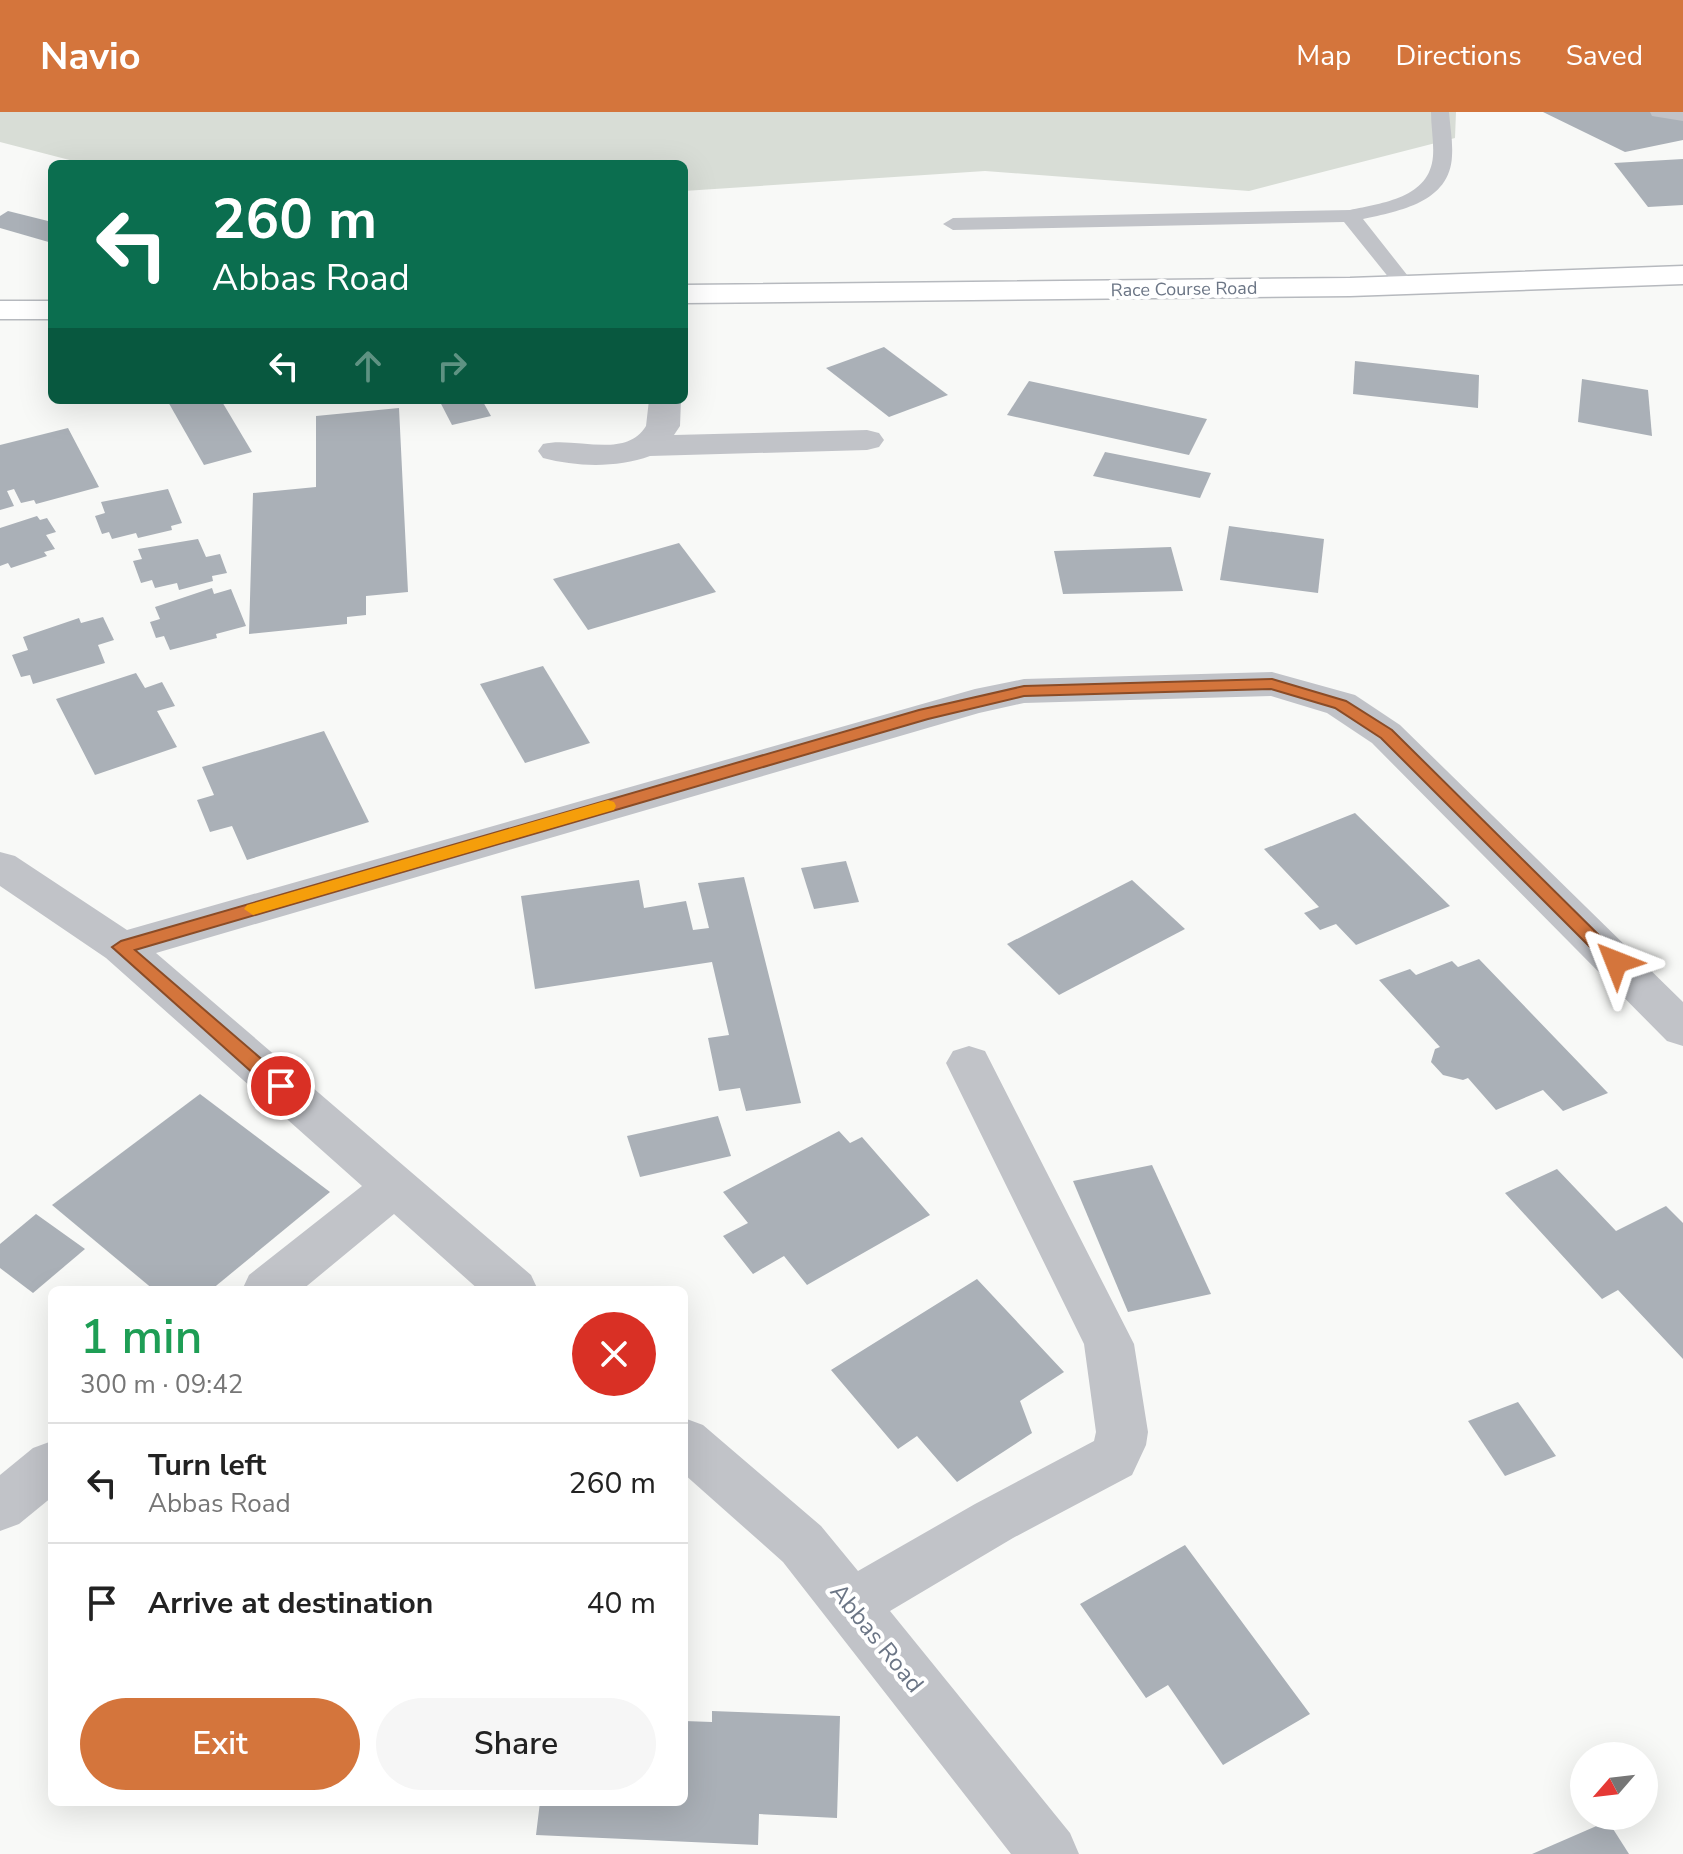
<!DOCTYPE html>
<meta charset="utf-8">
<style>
body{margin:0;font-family:"Nunito Sans",sans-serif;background:#f6f6f6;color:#222;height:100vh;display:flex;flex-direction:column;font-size:30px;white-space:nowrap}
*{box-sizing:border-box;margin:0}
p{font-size:26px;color:#767676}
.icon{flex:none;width:44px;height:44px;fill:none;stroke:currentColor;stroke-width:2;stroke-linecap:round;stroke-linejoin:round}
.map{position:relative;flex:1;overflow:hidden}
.panel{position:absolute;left:48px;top:1174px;width:640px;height:520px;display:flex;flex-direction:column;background:#fff;border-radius:12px;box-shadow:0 8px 32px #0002}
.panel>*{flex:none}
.top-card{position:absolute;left:48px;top:48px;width:640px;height:244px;border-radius:12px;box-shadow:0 8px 32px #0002;background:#0b6e4f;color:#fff;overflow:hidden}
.needle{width:52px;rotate:242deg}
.tools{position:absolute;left:1570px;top:1630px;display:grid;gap:16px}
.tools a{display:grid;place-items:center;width:88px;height:88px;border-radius:50%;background:#fff;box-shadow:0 8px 32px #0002;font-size:40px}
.pin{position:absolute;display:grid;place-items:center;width:68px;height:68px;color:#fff;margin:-34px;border:4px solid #fff;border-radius:50%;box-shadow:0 2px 8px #0007}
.me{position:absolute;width:88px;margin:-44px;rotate:315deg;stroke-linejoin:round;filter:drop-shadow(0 0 6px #0008)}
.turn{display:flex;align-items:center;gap:28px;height:168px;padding:0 32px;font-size:36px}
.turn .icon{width:104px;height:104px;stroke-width:2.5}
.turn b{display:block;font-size:56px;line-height:68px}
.lanes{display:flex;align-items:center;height:76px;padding:0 32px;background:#0003;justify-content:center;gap:40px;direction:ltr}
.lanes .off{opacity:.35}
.round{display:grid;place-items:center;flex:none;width:84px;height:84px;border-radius:42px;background:#f6f6f6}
.overview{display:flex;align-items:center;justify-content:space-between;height:136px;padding:0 32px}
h1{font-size:48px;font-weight:600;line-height:60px;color:#1e9e55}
.button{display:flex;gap:16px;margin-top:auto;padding:16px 32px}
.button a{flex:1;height:92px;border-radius:48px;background:#d4753c;color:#fff;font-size:32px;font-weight:600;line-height:92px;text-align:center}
.button a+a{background:#f6f6f6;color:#222}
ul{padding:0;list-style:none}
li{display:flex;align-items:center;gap:24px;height:120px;padding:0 32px;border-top:2px solid #e0e0e0}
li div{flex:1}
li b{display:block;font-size:30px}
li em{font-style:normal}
header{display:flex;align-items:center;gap:48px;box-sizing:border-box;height:112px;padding:0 40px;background:#d4753c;color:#fff}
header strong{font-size:38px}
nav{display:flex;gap:44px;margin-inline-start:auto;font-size:28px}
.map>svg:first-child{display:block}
</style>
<header>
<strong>Navio</strong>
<nav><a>Map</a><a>Directions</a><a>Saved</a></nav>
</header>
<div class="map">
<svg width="1683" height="1742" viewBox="0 0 1683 1742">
<rect width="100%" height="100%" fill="#f8f9f7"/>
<path fill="#d8ddd6" d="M0,0H1456L1455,26L1249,79L985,59L684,79V52H85L0,30Z"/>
<g fill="#aab0b7">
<path d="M1543,0H1683V28L1625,40Z"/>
<path d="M1683,47V93L1648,95L1614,51Z"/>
<path d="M8,99L52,110V131L0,116V104Z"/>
<path d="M884,235L948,283L889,305L826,256Z"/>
<path d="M1355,249L1479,263L1478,296L1353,282Z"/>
<path d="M1582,267L1648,278L1652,324L1578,310Z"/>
<path d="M1029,269L1207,307L1189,343L1007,303Z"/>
<path d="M167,288H221L252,340L204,353Z"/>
<path d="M439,288H482L491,304L452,313Z"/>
<path d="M399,296L408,480L366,484V503L347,505V512L249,522L253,381L316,375V304Z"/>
<path d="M68,316L99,375L36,392L34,388L21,391L14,377L7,379L14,394L0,398V333Z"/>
<path d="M1105,340L1211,361L1200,386L1093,364Z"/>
<path d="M168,377L182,411L171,414L172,418L138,426L136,421L112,427L109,420L102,422L95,404L105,401L101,390Z"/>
<path d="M37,404L40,408L47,406L56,420L46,423L55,437L44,440L47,444L11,456L8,451L0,454V416Z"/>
<path d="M1229,414L1324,427L1318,481L1220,468Z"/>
<path d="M198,427L206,445L220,442L227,461L212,464L213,469L179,478L177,471L155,476L152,468L141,471L133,449L142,447L138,437Z"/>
<path d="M679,431L716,480L588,518L553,467Z"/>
<path d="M1171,435L1183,479L1063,482L1054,439Z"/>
<path d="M212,476L214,482L231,477L246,514L216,522L217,526L170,538L164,524L156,526L150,510L160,507L155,495Z"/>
<path d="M103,505L114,528L98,533L105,551L33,572L30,563L21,565L12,543L28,538L23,525L79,506L81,511Z"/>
<path d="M543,554L590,631L525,651L480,572Z"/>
<path d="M136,561L145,576L162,570L175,594L157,599L177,635L95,663L56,587Z"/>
<path d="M324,619L369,710L247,748L232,714L210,720L197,688L214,683L202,655Z"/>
<path d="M1355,701L1450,794L1356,833L1336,812L1320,818L1304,801L1319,795L1264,737Z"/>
<path d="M846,749L859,790L814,797L801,756Z"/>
<path d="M744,765L801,991L746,999L740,976L719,979L708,926L729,923L712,850L535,877L521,784L639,768L644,796L686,789L693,818L709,816L698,771Z"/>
<path d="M1132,768L1185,817L1059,883L1007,832Z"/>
<path d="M1479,847L1608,981L1563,999L1543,978L1496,998L1468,966L1463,968L1443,963L1431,950L1435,937L1440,935L1379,868L1410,857L1416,863L1452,849L1458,855Z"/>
<path d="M200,982L330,1080L211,1178H154L52,1093Z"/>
<path d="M718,1004L731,1044L640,1065L627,1024Z"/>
<path d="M839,1019L850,1031L862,1025L930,1103L807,1173L784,1144L753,1162L723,1124L748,1111L723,1080Z"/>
<path d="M1152,1053L1211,1182L1128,1200L1073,1069Z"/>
<path d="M1557,1057L1616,1119L1666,1094L1683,1111V1247L1618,1178L1602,1187L1505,1081Z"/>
<path d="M36,1102L85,1137L33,1181L0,1156V1132Z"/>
<path d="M977,1167L1064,1260L1020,1289L1032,1321L957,1370L917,1324L898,1337L831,1258Z"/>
<path d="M1518,1290L1556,1344L1505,1364L1468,1309Z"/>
<path d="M1185,1433L1310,1602L1223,1653L1168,1573L1146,1586L1080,1492Z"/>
<path d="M712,1599L840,1604L837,1706L759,1702L758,1733L536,1723L540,1690H684V1609L712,1610Z"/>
<path d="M1608,1709L1629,1742H1532Z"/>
</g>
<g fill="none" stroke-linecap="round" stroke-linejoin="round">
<g stroke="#b6b9be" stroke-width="3">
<g id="secondary">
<path d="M1683,154V172L1350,184L684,191V173L1350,166Z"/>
<rect x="0" y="189" width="52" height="18"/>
</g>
</g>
<g fill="#c1c3c8" fill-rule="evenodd">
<path d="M1431,0H1449C1450,15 1453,29 1452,44C1450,90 1400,99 1363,107L1415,173L1405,179L1398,177L1344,110L953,118L943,112L953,106L1350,98C1382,91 1430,86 1433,44C1434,30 1431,15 1431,0Z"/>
<path d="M1650,0H1683V9L1652,4Z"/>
</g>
<g fill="#c1c3c8" fill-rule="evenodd">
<path d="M649,288H681L680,314L674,323L867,318L879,321L884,328L879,335L867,338L650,344C617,356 577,355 543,346L538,339L543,332C575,324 625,348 646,314Z"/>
<path d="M1272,560L1355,583L1400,613L1683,890V934L1667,929L1372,631L1327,601L1271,584L1024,591L979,601L156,841L531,1163L538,1178H479L394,1102L302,1178H242L249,1163L362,1074L106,846L0,774V740L15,744L127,818L975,577L1024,567Z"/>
<path d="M969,934L985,939L1134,1232L1148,1320L1146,1333L1132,1363L1013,1426L890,1499L1070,1721L1079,1742H1011L783,1450L684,1362V1306L703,1313L821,1414L858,1459L975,1392L1094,1329L1096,1320L1084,1232L946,951L953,939Z"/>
<path d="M52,1329V1385L19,1412L0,1419V1363L33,1336Z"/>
</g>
<use href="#secondary" fill="#fff" fill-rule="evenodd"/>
</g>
<path fill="#d4753c" stroke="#8a4c27" stroke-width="2" d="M1272,567L1346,589L1392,618L1622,846L1625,850L1622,855H1610L1381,626L1335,596L1271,577L1024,584L928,607L135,838L287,969L290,974L281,982L274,980L112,835L121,829L919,598L1024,574Z"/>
<path fill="#f59e0b" d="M608,688L614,690L616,694L614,698L253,803L244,797L247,793Z"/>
<g text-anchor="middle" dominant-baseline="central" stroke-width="8" stroke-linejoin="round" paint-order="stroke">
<g font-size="18" fill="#6b7585" stroke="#fff">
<text transform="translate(1184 177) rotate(-1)">Race Course Road</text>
</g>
<g font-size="24" fill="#6b7585" stroke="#fff">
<text transform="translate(877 1526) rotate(51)">Abbas Road</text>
</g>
</g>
</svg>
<div class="tools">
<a><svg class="needle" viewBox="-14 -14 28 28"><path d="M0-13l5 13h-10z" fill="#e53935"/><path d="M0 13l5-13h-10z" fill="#767676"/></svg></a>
</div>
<div class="pin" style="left:281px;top:974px;background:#d93025"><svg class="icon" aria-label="arrive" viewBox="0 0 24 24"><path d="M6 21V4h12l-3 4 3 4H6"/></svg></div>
<svg class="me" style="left:1616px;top:850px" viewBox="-20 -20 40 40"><path d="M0-17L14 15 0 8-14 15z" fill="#d4753c" stroke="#fff" stroke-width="4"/></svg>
<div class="top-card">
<div class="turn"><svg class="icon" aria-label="left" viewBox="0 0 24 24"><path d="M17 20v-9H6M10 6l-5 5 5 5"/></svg><div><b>260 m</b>Abbas Road</div></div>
<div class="lanes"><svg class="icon" aria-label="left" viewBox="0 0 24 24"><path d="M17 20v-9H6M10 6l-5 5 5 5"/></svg><svg class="icon off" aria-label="ahead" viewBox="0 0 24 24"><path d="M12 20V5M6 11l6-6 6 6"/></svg><svg class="icon off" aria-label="right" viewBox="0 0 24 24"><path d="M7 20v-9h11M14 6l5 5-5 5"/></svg></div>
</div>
<section class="panel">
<div class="overview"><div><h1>1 min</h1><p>300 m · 09:42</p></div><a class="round" style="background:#d93025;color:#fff"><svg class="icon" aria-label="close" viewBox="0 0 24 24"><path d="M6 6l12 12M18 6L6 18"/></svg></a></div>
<ul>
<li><svg class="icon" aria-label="left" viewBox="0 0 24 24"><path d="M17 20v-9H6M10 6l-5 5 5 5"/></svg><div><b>Turn left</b><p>Abbas Road</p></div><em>260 m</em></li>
<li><svg class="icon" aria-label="arrive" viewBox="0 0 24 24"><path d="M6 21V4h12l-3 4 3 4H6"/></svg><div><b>Arrive at destination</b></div><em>40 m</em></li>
</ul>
<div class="button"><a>Exit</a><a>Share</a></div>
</section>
</div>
